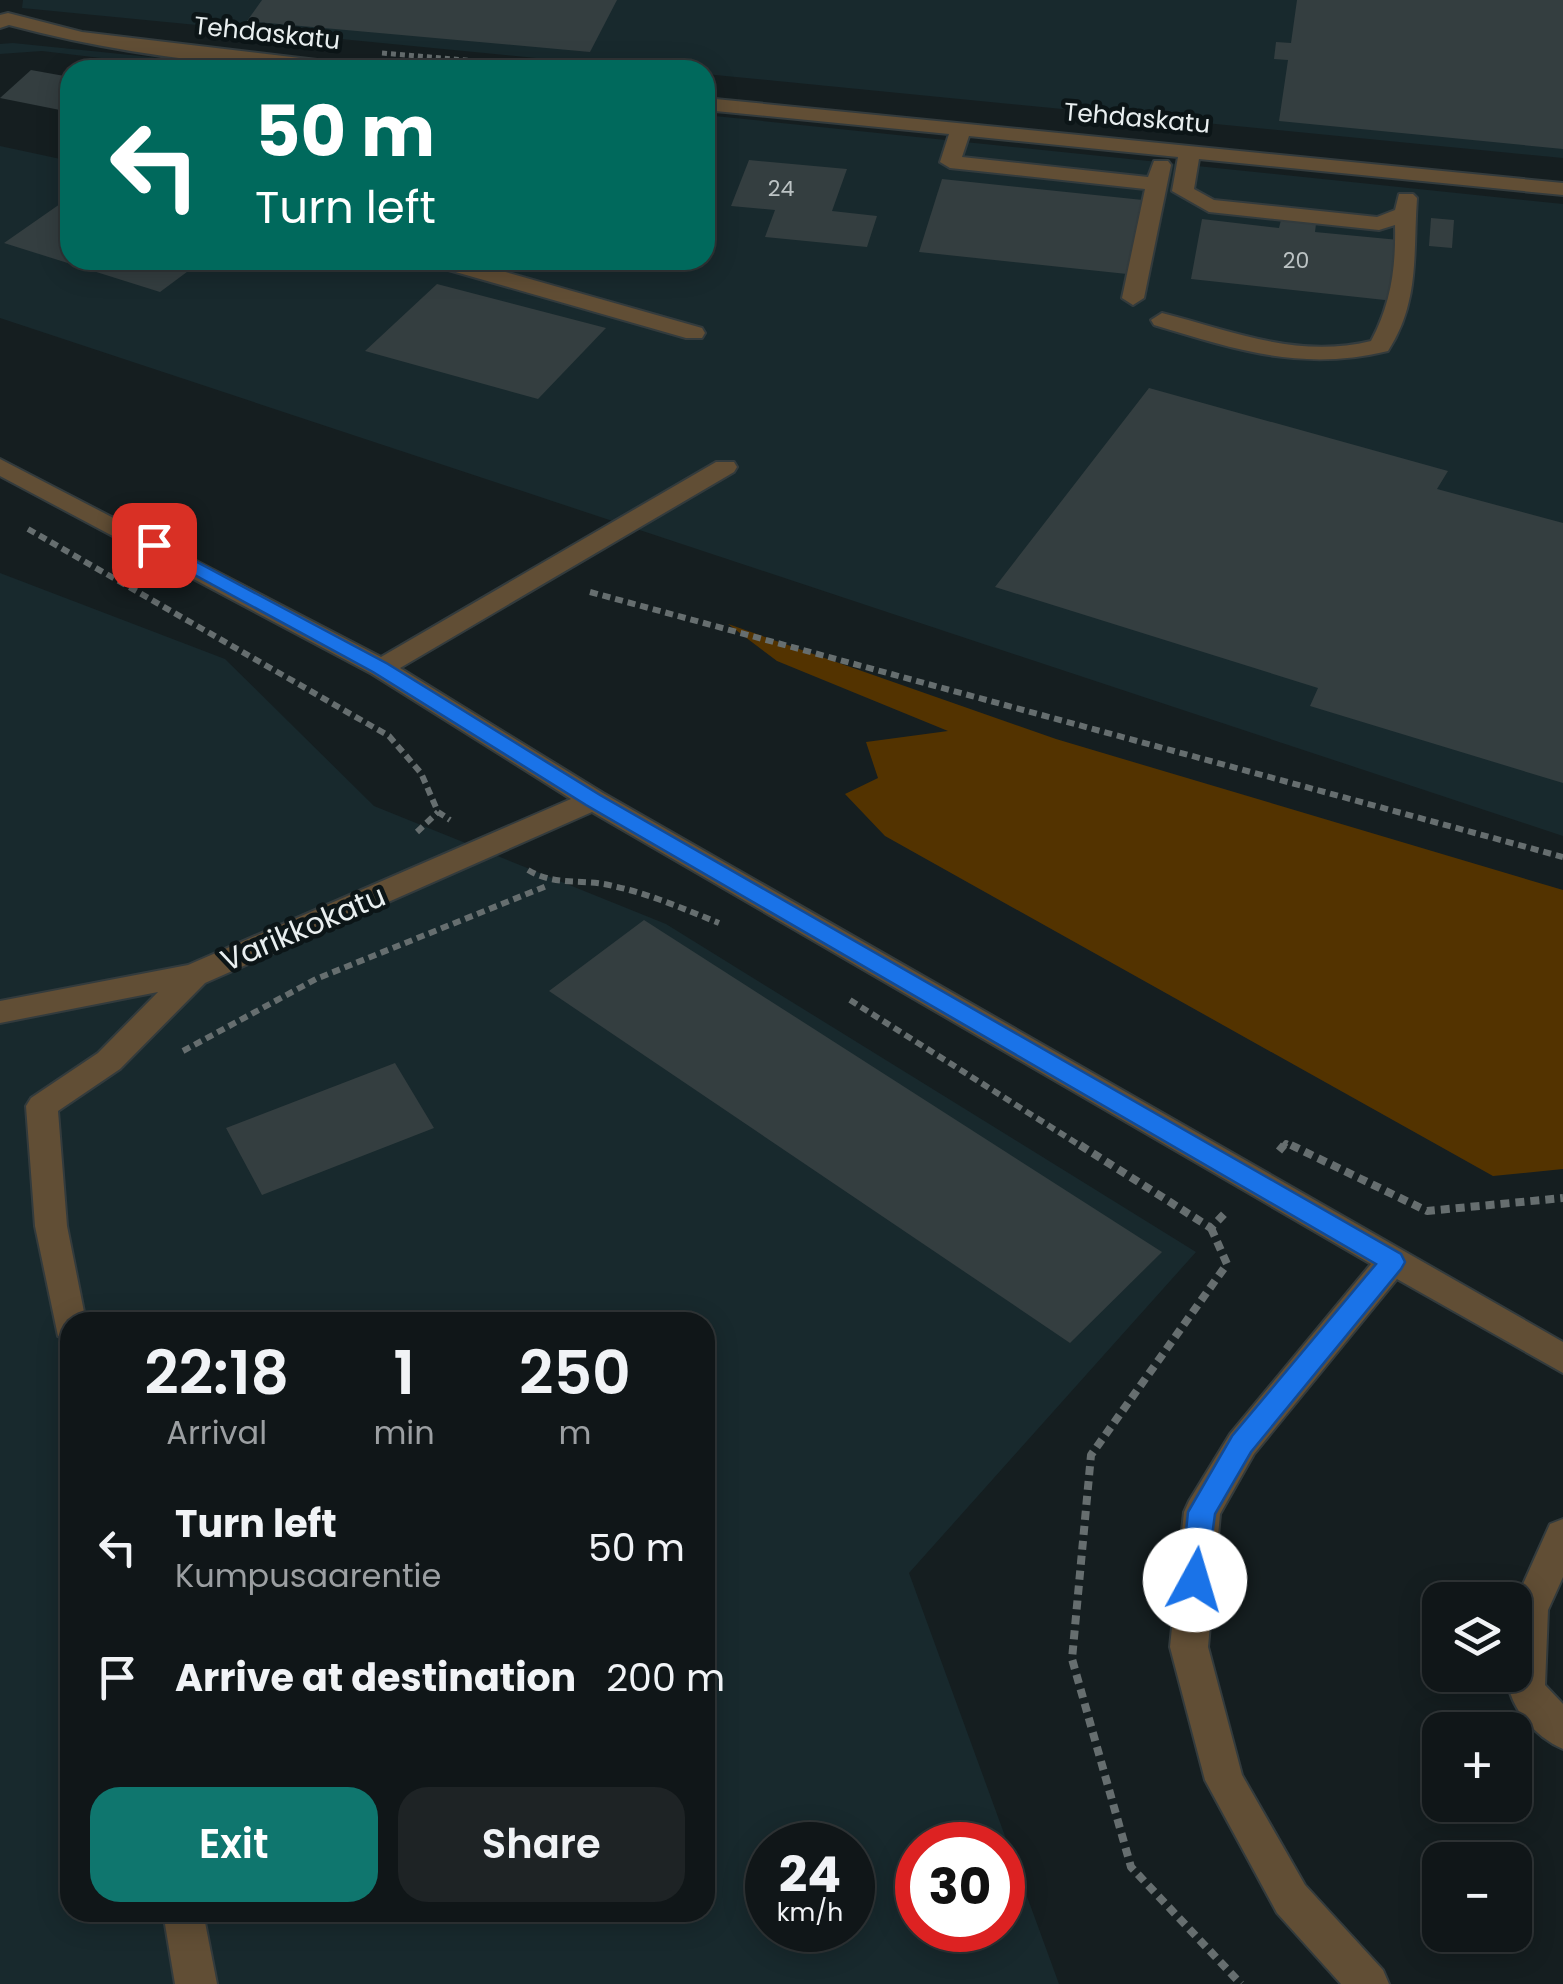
<!DOCTYPE html>
<meta charset="utf-8">
<style>
body{margin:0;font-family:Poppins,sans-serif;background:#1e2325;color:#f1f3f6;height:100vh;display:flex;flex-direction:column;font-size:38px;white-space:nowrap}
*{box-sizing:border-box;margin:0}
p{font-size:32px;color:#9c9fa2}
.icon{flex:none;width:55px;height:55px;fill:none;stroke:currentColor;stroke-width:2;stroke-linecap:round;stroke-linejoin:round}
.map{position:relative;flex:1;overflow:hidden}
.side{position:absolute;left:60px;top:1312px;width:655px;height:610px;display:flex;flex-direction:column;background:#101618;border-radius:30px;box-shadow:0 5px 25px #0003,0 0 0 2px #303537}
.side>*{flex:none}
.top-card{position:absolute;left:60px;top:60px;width:655px;height:210px;border-radius:30px;box-shadow:0 5px 25px #0003,0 0 0 2px #303537;background:#00695c;color:#fff;overflow:hidden}
.tools{position:absolute;left:1422px;top:1582px;display:grid;gap:20px}
.tools a{display:grid;place-items:center;width:110px;height:110px;border-radius:20px;background:#101618;box-shadow:0 5px 25px #0003,0 0 0 2px #303537;font-size:50px}
.speed{position:absolute;left:745px;top:1822px;display:flex;gap:20px;font-size:50px;font-weight:700;text-align:center}
.speed>*{display:grid;place-content:center;width:130px;height:130px;border-radius:50%;background:#101618;box-shadow:0 5px 25px #0003,0 0 0 2px #303537;line-height:1}
.speed small{font-size:25px;font-weight:400}
.speed .limit{border:15px solid #d22;background:#fff;color:#111}
.pin{position:absolute;display:grid;place-items:center;width:85px;height:85px;color:#fff;margin:-42px;border-radius:20px;box-shadow:0 5px 15px #0006}
.me{position:absolute;width:110px;margin:-55px;rotate:6deg;stroke-linejoin:round;filter:drop-shadow(0 0 8px #0008)}
.turn{display:flex;align-items:center;gap:35px;height:210px;padding:0 30px;font-size:45px}
.turn .icon{width:130px;height:130px;stroke-width:2.5}
.turn b{display:block;font-size:70px;line-height:85px}
.eta{display:flex;justify-content:space-evenly;align-items:center;height:170px;text-align:center}
.eta b{font-size:60px;font-weight:600;line-height:70px}
.action{display:flex;gap:20px;margin-top:auto;padding:20px 30px}
.action a{flex:1;height:115px;border-radius:30px;background:#0f766e;color:#fff;font-size:40px;font-weight:600;line-height:115px;text-align:center}
.action a+a{background:#1e2325;color:#f1f3f6}
ul{padding:0;list-style:none}
li{display:flex;align-items:center;gap:30px;height:130px;padding:0 30px}
li div{flex:1}
li b{display:block;font-size:38px}
li em{font-style:normal}
.map>svg:first-child{display:block}
</style>
<div class="map">
<svg width="1563" height="1984" viewBox="0 0 1563 1984">
<rect width="100%" height="100%" fill="#151e20"/>
<g fill="#18292d" fill-rule="evenodd">
<path d="M23,0H1563V158L705,74V70H659L22,8Z"/>
<path d="M13,43L277,70H202L42,51L0,54V44Z"/>
<path d="M705,115L1563,204V836L0,318V146L70,161V260H705Z"/>
<path d="M0,573L225,659L374,806L666,924L1196,1252L909,1573L1059,1984H0ZM70,1322H705V1912H70ZM768,1845H852V1930H768ZM918,1845H1002V1930H918Z"/>
</g>
<path fill="#533300" d="M728,624L1056,739L1563,890V1169L1493,1176L885,836L845,794L878,778L866,742L948,731L777,661Z"/>
<g fill="#343e40">
<path d="M262,0H617L590,52L247,21Z"/>
<path d="M1297,0H1563V149L1279,121L1288,60L1274,59L1276,42L1291,43Z"/>
<path d="M31,70L70,77V112L0,98Z"/>
<path d="M749,160L847,169L832,211L877,216L867,247L765,237L775,210L731,206Z"/>
<path d="M942,179L1143,200L1127,274L919,252Z"/>
<path d="M70,197V260H203L160,292L4,243Z"/>
<path d="M1431,218L1454,220L1452,248L1429,246Z"/>
<path d="M1202,219L1279,228L1281,220L1316,224L1315,232L1399,240L1394,301L1191,279Z"/>
<path d="M437,284L606,328L538,399L365,351Z"/>
<path d="M1149,388L1448,471L1437,489L1563,523V783L1310,706L1318,688L995,587Z"/>
<path d="M644,920L1162,1252L1070,1343L549,991Z"/>
<path d="M395,1063L434,1128L262,1195L226,1128Z"/>
</g>
<g fill="none" stroke-linecap="round" stroke-linejoin="round">
<g stroke="#333b3d" stroke-width="4">
<g id="minor">
<path d="M8,13L82,32L351,64L361,70C244,70 122,55 9,25L0,28V15Z"/>
<path d="M705,98L1563,183V195L1199,159L1194,189L1214,200L1377,217L1395,210L1399,194H1413L1417,198C1413,253 1420,302 1388,351C1302,372 1237,350 1154,325L1151,320L1162,313C1233,331 1297,359 1371,341C1391,304 1396,267 1395,225L1379,230L1209,212L1172,191L1178,157L969,136L962,157L1148,177L1154,161H1168L1171,165L1144,298L1133,305L1122,298L1145,189L950,168L940,162L949,134L705,110Z"/>
<path d="M428,260H463L702,328L705,333L702,338H686L431,265Z"/>
<path d="M0,459L381,657L716,462H734L737,467L734,472L400,668L603,793L1563,1342V1373L1397,1279L1254,1454L1220,1514L1208,1647L1242,1775L1305,1885L1383,1970L1389,1984H1341L1277,1913L1205,1780L1170,1647L1184,1512L1189,1501L1230,1434L1371,1264L592,812L205,983L120,1069L58,1111L67,1226L86,1322H70V1340L58,1336L35,1226L26,1106L31,1098L98,1053L158,992L0,1023V1001L188,965L571,799L372,674L0,476Z"/>
<path d="M1563,1519V1577L1548,1610L1545,1685L1563,1704V1749C1536,1738 1506,1705 1508,1675H1515V1602L1550,1524Z"/>
<path d="M163,1912H203L217,1984H175Z"/>
</g>
</g>
<path stroke="#666e6f" stroke-width="5" stroke-dasharray="5 4" stroke-linecap="butt" d="M382,53L582,70"/>
<g stroke="#666e6f" stroke-width="6" stroke-dasharray="8 5" stroke-linecap="butt">
<path d="M28,529L389,736L421,773L438,812L450,820"/>
<path d="M590,592L1563,857"/>
<path d="M417,832L438,812"/>
<path d="M528,870C556,887 582,878 613,886C650,894 684,909 719,923"/>
<path d="M850,1000L1084,1148"/>
<path d="M183,1051L316,979L549,885"/>
<path d="M1282,1148L1286,1143L1296,1148"/>
</g>
<g stroke="#666e6f" stroke-width="8" stroke-dasharray="9 6" stroke-linecap="butt">
<path d="M1080,1145L1211,1228L1225,1213"/>
<path d="M1291,1145L1427,1211L1563,1198"/>
<path d="M1279,1151L1284,1145"/>
<path d="M1211,1228L1227,1264L1091,1455L1072,1659L1131,1867L1241,1984"/>
</g>
<use href="#minor" fill="#614e35" fill-rule="evenodd"/>
</g>
<path fill="#1a73e8" stroke="#114b97" stroke-width="2.5" d="M154,539L388,664L600,795L1401,1254L1405,1262L1401,1269L1251,1452L1215,1514L1205,1588L1195,1592L1185,1588L1181,1580L1188,1512L1232,1436L1376,1264L586,805L373,672L147,549L145,545Z"/>
<g text-anchor="middle" dominant-baseline="central" stroke-width="9" stroke-linejoin="round" paint-order="stroke">
<g font-size="22" fill="#bcc3c4">
<text x="781" y="188">24</text>
<text x="1296" y="260">20</text>
</g>
<g font-size="25" fill="#e9eff0" stroke="#0c1517">
<text transform="translate(267 33) rotate(6)">Tehdaskatu</text>
<text transform="translate(1137 118) rotate(5)">Tehdaskatu</text>
</g>
<g font-size="30" fill="#e9eff0" stroke="#0c1517">
<text transform="translate(303 928) rotate(-23)">Varikkokatu</text>
</g>
</g>
</svg>
<div class="tools">
<a><svg class="icon" aria-label="layers" viewBox="0 0 24 24"><path d="M12 4l9 5-9 5-9-5zM3 14l9 5 9-5"/></svg></a>
<a>+</a>
<a>−</a>
</div>
<div class="speed"><div>24<small>km/h</small></div><div class="limit">30</div></div>
<div class="pin" style="left:154px;top:545px;background:#d93025"><svg class="icon" aria-label="arrive" viewBox="0 0 24 24"><path d="M6 21V4h12l-3 4 3 4H6"/></svg></div>
<svg class="me" style="left:1195px;top:1580px" viewBox="-20 -20 40 40"><circle r="19" fill="#fff"/><path d="M0-13L10 11 0 6-10 11z" fill="#1a73e8"/></svg>
<div class="top-card">
<div class="turn"><svg class="icon" aria-label="left" viewBox="0 0 24 24"><path d="M17 20v-9H6M10 6l-5 5 5 5"/></svg><div><b>50 m</b>Turn left</div></div>
</div>
<section class="side">
<div class="eta">
<div><b>22:18</b><p>Arrival</p></div>
<div><b>1</b><p>min</p></div>
<div><b>250</b><p>m</p></div>
</div>
<ul>
<li><svg class="icon" aria-label="left" viewBox="0 0 24 24"><path d="M17 20v-9H6M10 6l-5 5 5 5"/></svg><div><b>Turn left</b><p>Kumpusaarentie</p></div><em>50 m</em></li>
<li><svg class="icon" aria-label="arrive" viewBox="0 0 24 24"><path d="M6 21V4h12l-3 4 3 4H6"/></svg><div><b>Arrive at destination</b></div><em>200 m</em></li>
</ul>
<div class="action"><a>Exit</a><a>Share</a></div>
</section>
</div>
